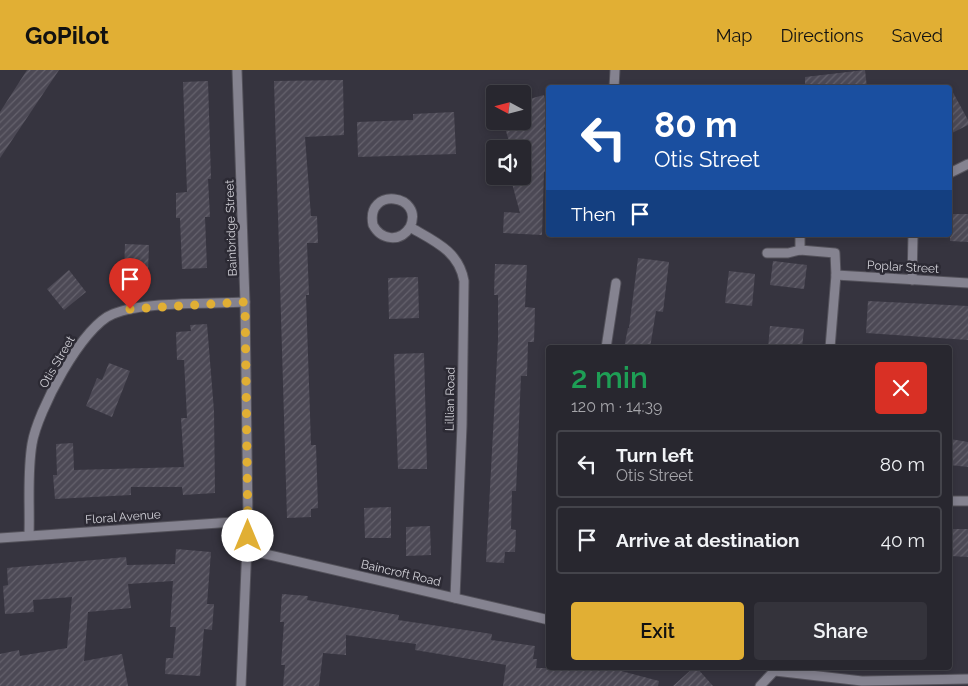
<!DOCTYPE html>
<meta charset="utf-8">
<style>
body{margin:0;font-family:Raleway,sans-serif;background:#34333b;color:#f1f3f6;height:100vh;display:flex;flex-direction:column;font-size:19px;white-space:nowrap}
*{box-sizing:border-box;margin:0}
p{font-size:16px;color:#a5a5aa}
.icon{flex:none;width:28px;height:28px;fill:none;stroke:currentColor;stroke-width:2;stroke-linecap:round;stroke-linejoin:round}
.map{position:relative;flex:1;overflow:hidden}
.drawer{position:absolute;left:546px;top:275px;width:406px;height:325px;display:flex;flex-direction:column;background:#28272f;border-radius:5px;box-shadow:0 2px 8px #0003,0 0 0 1px #44444b}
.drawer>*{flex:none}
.guide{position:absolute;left:546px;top:15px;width:406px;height:152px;border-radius:5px;box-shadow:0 2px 8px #0003,0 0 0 1px #44444b;background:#1a4fa0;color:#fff;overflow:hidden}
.needle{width:32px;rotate:277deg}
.buttons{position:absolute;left:486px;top:15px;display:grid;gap:10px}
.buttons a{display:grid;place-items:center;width:45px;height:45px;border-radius:5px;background:#28272f;box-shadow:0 2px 8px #0003,0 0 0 1px #44444b;font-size:25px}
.pin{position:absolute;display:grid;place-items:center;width:42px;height:42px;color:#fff;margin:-51px -21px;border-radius:50% 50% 50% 0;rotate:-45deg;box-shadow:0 0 5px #0007}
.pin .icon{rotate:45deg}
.me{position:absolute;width:55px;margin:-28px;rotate:0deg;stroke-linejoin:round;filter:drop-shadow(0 0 4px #0008)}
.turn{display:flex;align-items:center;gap:18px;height:105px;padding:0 25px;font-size:22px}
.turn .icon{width:65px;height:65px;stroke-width:2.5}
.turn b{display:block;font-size:35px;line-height:42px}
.then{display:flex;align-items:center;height:48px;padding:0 25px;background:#0003;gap:10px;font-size:19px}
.round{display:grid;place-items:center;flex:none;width:52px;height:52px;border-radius:5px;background:#34333b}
.headline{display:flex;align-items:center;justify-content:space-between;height:85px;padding:0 25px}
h1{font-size:30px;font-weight:600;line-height:38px;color:#1e9e55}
.cta{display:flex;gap:10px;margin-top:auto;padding:10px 25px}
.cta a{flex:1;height:58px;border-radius:5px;background:#e1af34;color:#111;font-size:20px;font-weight:600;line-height:58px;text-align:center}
.cta a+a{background:#34333b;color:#f1f3f6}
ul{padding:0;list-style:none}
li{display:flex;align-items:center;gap:15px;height:68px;margin:0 10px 8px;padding:0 15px;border:2px solid #44444b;border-radius:5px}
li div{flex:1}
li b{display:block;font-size:19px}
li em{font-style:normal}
header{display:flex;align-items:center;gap:30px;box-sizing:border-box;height:70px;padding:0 25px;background:#e1af34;color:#111}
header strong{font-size:24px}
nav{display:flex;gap:28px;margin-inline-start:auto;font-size:18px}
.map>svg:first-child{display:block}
</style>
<header>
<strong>GoPilot</strong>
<nav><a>Map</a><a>Directions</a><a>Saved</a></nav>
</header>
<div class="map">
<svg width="968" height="616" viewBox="0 0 968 616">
<defs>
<pattern id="building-hatch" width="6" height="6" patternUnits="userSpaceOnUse" patternTransform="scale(1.25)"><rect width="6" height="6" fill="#4c4955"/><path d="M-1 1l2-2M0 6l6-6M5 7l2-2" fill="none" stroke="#65626d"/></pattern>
</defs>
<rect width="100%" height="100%" fill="#36343f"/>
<g fill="url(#building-hatch)">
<path d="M27,0H59L0,88V42Z"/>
<path d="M865,0L867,18H805V7Z"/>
<path d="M343,10L344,65L305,67L311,146H317L318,173H307L309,225H306L311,375H316L318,438L311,439V447L287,448L274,11Z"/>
<path d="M208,11L211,109H208L210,147H205L207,198L182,199L180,148H176V123L187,122L183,12Z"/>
<path d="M950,17L968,50V55L950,64Z"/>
<path d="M544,25L549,44V57L544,58L549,75V100L544,102L542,165L503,163L504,142L520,143L510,106H522V79H507L511,78L503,51H522V31Z"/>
<path d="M454,42L456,84L358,87L357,52L413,50V44Z"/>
<path d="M950,144H968V172L950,171Z"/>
<path d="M125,174L149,175L148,203L124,202Z"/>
<path d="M638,188L669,192L663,242L656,241L650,278H624L628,258H629Z"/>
<path d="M773,191L807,195L804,219L770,215Z"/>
<path d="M495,194L527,195L525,237L535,238L534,272H528L527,306H521L516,421H512L511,459L516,460L515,482H505L504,493L486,492L498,270V225H494Z"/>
<path d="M69,200L86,222L64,240L47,219Z"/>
<path d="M729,201L755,204L752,236L725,233Z"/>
<path d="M418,207L419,248L389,249L388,208Z"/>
<path d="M868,231L968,236V270L866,263Z"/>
<path d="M207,254L214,341L215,423L183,425L182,417H131V425L55,429L53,405H57L56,374L73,373L74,400L184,397L181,348H187L184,290H177L176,262L191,261L190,255Z"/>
<path d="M770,256L804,259L802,278H768Z"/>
<path d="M424,283L427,399H398L394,284Z"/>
<path d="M109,293L130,301L112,347L86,336L97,308L102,310Z"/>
<path d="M950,369L968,372V397L950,395Z"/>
<path d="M391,437V468H365L364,438Z"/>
<path d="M430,456L431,485L406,486V457Z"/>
<path d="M950,459H968V487L950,486Z"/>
<path d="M176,479L211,482L207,534H214L212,560L204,559L200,606L165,604L166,588H173L176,557H170L173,511L128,514L131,538L88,542L84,591L122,584L128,616H0V584L19,580L20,586L67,578L72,527L33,530L34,542L5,544L3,516L8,515L7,498L126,487L127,495L175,494Z"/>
<path d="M282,524L308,526L307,530L399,545L398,550L492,564L491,570L535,576L533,589H537L536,598H610L659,611L658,616H503L506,595L415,580L416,574L346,565V585L323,583L319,616H283L285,595H281L284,552H280Z"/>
<path d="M693,598H697L713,616H673Z"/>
</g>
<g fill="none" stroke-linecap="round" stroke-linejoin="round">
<g stroke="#54525b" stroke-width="11">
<g id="minor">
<path d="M237,0L245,232L248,451L241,616"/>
<path d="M614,18L615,0"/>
<path d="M950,103L968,94"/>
<path d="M410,157C425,124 365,116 373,155C381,170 400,173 410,157C434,171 459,181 464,211L462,355L455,528"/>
<path d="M800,180V165"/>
<path d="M767,183H788L800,180L835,183L836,205L830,278"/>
<path d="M836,205L968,213"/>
<path d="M912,210L913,165"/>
<path d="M606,278L616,213"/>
<path d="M950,431H968"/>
<path d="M29,465C30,435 27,404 32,374C37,342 82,256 113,244C145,231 209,234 245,232"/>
<path d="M0,468L248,451"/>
<path d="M248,480L549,550"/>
<path d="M775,601L862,611L968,609"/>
<path d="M760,616L777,598"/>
</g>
</g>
<use href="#minor" stroke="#858390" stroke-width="9"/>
</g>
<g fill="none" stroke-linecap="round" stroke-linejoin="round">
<path stroke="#e1af34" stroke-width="9" stroke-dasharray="0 16.2" d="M130,239L245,232L248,466"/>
</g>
<g text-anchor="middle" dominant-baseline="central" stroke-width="5" stroke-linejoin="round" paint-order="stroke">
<g font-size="12" fill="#d3d2d9" stroke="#2c2a34">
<text transform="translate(231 158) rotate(-92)">Bainbridge Street</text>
<text transform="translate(903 197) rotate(3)">Poplar Street</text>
<text transform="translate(57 292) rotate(-60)">Otis Street</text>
<text transform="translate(450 329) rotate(-89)">Lillian Road</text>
<text transform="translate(123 447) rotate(-4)">Floral Avenue</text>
<text transform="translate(401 503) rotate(13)">Baincroft Road</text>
</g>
</g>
</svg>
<div class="buttons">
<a><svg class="needle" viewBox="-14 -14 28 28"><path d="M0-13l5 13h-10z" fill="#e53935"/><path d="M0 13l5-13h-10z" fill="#a5a5aa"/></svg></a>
<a><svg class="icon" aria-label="sound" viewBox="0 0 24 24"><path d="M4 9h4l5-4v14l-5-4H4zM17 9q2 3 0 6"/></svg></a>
</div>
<div class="pin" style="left:130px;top:239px;background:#d93025"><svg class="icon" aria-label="arrive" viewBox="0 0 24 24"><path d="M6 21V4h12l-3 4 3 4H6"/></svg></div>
<svg class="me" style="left:248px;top:466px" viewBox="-20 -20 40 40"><circle r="19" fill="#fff"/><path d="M0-13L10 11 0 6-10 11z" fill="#e1af34"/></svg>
<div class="guide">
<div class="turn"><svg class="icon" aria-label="left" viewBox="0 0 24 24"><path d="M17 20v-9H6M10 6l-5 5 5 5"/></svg><div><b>80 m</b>Otis Street</div></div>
<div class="then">Then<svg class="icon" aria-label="arrive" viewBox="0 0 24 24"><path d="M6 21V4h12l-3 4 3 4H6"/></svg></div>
</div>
<section class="drawer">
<div class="headline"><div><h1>2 min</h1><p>120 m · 14:39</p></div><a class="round" style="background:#d93025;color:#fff"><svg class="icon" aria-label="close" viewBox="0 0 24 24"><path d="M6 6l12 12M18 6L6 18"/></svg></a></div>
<ul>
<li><svg class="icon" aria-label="left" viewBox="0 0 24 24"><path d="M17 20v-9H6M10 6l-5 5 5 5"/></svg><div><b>Turn left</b><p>Otis Street</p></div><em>80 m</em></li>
<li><svg class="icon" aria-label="arrive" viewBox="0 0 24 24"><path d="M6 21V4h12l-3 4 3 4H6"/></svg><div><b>Arrive at destination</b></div><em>40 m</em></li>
</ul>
<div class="cta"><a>Exit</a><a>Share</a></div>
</section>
</div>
